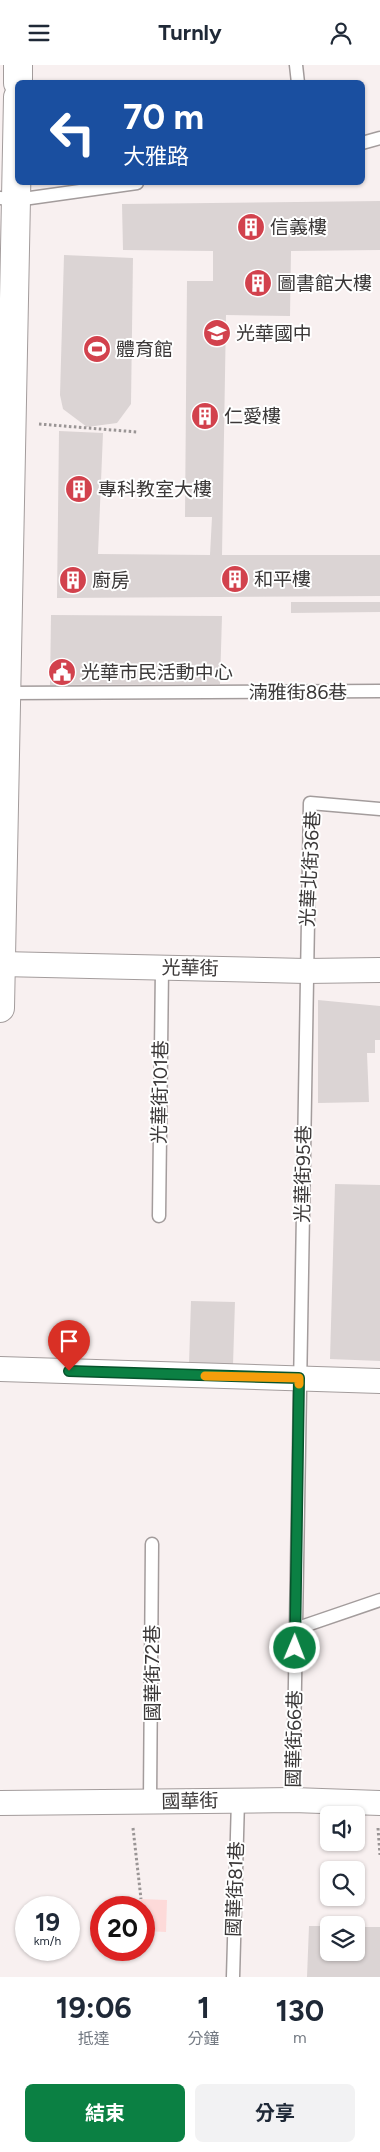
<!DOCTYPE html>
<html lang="zh-TW">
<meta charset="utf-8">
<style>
body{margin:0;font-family:Figtree,"Noto Sans TC",sans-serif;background:#f2f2f3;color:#1f2937;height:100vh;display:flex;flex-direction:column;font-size:19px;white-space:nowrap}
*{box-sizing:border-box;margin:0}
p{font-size:16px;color:#747a83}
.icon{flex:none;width:28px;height:28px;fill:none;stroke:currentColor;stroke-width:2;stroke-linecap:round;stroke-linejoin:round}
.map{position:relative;height:1912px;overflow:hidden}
.panel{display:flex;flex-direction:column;background:#fff;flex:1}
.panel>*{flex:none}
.hud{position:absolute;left:15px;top:15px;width:350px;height:105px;border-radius:8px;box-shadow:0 1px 4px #0004;background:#1a4fa0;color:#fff;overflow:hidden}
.controls{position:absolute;left:320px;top:1741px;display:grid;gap:10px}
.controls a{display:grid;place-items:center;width:45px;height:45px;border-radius:8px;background:#fff;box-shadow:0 1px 4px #0004;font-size:25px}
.speed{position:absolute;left:15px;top:1831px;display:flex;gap:10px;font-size:25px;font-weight:700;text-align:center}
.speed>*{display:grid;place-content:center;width:65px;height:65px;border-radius:50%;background:#fff;box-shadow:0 1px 4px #0004;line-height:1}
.speed small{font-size:12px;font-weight:400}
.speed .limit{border:8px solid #d22;background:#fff;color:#111}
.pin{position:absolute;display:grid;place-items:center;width:42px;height:42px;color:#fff;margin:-51px -21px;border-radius:50% 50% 50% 0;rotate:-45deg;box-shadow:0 0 5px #0007}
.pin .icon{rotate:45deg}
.me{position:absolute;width:55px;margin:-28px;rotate:1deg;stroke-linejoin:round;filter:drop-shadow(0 0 4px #0008)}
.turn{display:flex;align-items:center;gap:18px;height:105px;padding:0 25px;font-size:22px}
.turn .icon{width:65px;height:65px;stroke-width:2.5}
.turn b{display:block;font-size:35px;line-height:42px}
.eta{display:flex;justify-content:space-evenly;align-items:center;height:85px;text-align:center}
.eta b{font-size:30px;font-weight:700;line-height:35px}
.primary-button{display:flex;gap:10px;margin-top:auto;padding:10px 25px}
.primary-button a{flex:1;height:58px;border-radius:8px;background:#0b8043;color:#fff;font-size:20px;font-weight:700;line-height:58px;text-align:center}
.primary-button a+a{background:#f2f2f3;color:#1f2937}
header{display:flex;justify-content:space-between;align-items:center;height:65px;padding:0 25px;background:#fff;font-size:22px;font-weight:700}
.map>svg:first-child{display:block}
</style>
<header><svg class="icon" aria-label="menu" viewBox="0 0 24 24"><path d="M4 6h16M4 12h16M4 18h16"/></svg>Turnly<svg class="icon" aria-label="person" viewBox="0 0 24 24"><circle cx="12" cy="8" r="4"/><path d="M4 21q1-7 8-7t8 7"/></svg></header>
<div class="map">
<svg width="380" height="1912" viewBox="0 0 380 1912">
<rect width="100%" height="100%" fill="#f8f0f0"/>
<path fill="#fddad9" d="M141,1834L167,1835L166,1867L144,1866V1842H141Z"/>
<g fill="#dbd4d4">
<path d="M380,136V185L291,186L290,251L226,250L222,490H380V531L57,533L59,366L103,368L98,489L210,490L212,452H185L187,216H213V186L123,185L122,139Z"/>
<path d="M64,190L133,193L131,339L117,358L87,362L63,344L60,330Z"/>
<path d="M291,537H380V547L291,548Z"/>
<path d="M51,550L222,551L220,619L50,620Z"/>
<path d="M318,935L380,941V975H375V988H367L369,1037L318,1038Z"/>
<path d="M335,1119L380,1120V1296L330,1294Z"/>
<path d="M191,1236L235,1237L233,1300L189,1299Z"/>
<path d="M309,1861H329V1888H356V1862H380V1912H307Z"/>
</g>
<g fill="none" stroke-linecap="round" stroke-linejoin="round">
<g stroke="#a39c9c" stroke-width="15">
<g id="lane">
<path d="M296,0L298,18"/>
<path d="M362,78L380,73"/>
<path d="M0,133L16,135L137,118"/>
<path d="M6,628L380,626"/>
<path d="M159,1151L162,903"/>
<path d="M295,1564L380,1535"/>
<path d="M293,1735L310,738L380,744"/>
<path d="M150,1736L152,1479"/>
<path d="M233,1912L238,1735"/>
</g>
</g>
<g stroke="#a39c9c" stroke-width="26">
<g id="street">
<path d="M1,899L306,906L380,905"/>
<path d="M0,1304L380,1316"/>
<path d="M0,1738L293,1735L380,1738"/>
</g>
</g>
<g stroke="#a39c9c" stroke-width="30">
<g id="secondary">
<path d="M18,18V0"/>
<path d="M0,943L18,32"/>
</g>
</g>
<g stroke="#9a9595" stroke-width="3" stroke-dasharray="2.5 2.5" stroke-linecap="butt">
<path d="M39,359L137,367"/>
<path d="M133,1763L141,1834"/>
<path d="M378,1763L380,1790"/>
</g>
<use href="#lane" stroke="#fff" stroke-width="12"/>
<use href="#street" stroke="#fff" stroke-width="24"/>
<use href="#secondary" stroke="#fff" stroke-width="28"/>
</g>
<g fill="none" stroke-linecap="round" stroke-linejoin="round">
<g stroke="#07532c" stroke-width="12">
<path id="route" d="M69,1306L299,1313L295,1583"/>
</g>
<use href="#route" stroke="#0b8043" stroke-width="9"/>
<path stroke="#f59e0b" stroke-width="9" d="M205,1311L299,1313V1319"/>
</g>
<defs>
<g id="building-disc" transform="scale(1.4375)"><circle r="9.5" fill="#d2424d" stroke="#fff"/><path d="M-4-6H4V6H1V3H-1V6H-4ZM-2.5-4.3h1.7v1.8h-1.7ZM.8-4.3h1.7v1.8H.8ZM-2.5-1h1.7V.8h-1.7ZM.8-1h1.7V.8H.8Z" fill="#fff"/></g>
<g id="school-disc" transform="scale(1.4375)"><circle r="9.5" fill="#d2424d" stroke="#fff"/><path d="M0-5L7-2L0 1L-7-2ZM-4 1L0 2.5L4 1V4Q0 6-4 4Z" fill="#fff"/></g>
<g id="stadium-disc" transform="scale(1.4375)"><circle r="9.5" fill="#d2424d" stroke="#fff"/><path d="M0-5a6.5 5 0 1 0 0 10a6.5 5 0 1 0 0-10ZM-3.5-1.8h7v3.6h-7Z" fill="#fff"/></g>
<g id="civic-disc" transform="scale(1.4375)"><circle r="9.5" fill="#d2424d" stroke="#fff"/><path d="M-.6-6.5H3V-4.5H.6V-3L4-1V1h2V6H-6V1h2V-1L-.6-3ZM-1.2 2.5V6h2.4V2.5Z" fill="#fff"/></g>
</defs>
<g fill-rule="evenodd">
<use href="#building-disc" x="251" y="162"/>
<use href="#building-disc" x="258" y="218"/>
<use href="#school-disc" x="217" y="268"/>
<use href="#stadium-disc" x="97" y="284"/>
<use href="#building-disc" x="205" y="351"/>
<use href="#building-disc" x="79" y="424"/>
<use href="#building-disc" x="235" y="514"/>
<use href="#building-disc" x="73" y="515"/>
<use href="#civic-disc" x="62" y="607"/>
</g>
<g text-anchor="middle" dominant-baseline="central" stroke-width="4" stroke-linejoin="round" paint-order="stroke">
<g font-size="19" fill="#3b3838" stroke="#fff" text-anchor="start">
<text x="270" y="162">信義樓</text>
<text x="277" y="218">圖書館大樓</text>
<text x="236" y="268">光華國中</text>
<text x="116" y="284">體育館</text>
<text x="224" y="351">仁愛樓</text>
<text x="98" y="424">專科教室大樓</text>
<text x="254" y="514">和平樓</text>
<text x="92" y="515">廚房</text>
<text x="81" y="607">光華市民活動中心</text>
</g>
<g font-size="19" fill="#3b3838" stroke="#fff">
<text x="298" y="627">湳雅街86巷</text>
<text transform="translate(310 804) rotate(-87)">光華北街36巷</text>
<text transform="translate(190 903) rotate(1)">光華街</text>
<text transform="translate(160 1027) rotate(-89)">光華街101巷</text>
<text transform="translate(303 1109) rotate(-89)">光華街95巷</text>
<text transform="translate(152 1608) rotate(-90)">國華街72巷</text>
<text transform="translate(294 1674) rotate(-89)">國華街66巷</text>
<text transform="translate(190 1736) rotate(-1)">國華街</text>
<text transform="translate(235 1824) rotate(-88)">國華街81巷</text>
</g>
</g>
</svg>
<div class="controls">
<a><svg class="icon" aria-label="sound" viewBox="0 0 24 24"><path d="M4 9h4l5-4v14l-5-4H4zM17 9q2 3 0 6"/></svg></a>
<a><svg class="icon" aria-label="search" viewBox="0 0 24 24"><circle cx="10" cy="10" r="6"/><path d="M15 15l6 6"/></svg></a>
<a><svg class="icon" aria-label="layers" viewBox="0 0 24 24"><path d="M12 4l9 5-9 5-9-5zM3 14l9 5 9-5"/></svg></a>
</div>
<div class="speed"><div>19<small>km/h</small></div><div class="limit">20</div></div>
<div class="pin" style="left:69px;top:1306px;background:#d93025"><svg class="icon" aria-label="arrive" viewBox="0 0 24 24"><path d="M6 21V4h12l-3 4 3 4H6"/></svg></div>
<svg class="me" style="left:295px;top:1583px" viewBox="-20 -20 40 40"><circle r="17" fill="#0b8043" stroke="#fff" stroke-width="3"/><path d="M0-11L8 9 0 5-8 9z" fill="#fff"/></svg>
<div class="hud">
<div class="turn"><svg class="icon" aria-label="left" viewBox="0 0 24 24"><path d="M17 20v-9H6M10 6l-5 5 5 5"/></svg><div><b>70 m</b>大雅路</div></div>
</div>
</div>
<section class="panel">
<div class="eta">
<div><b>19:06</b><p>抵達</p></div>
<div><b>1</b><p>分鐘</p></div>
<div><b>130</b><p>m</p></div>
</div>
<div class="primary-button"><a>結束</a><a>分享</a></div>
</section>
